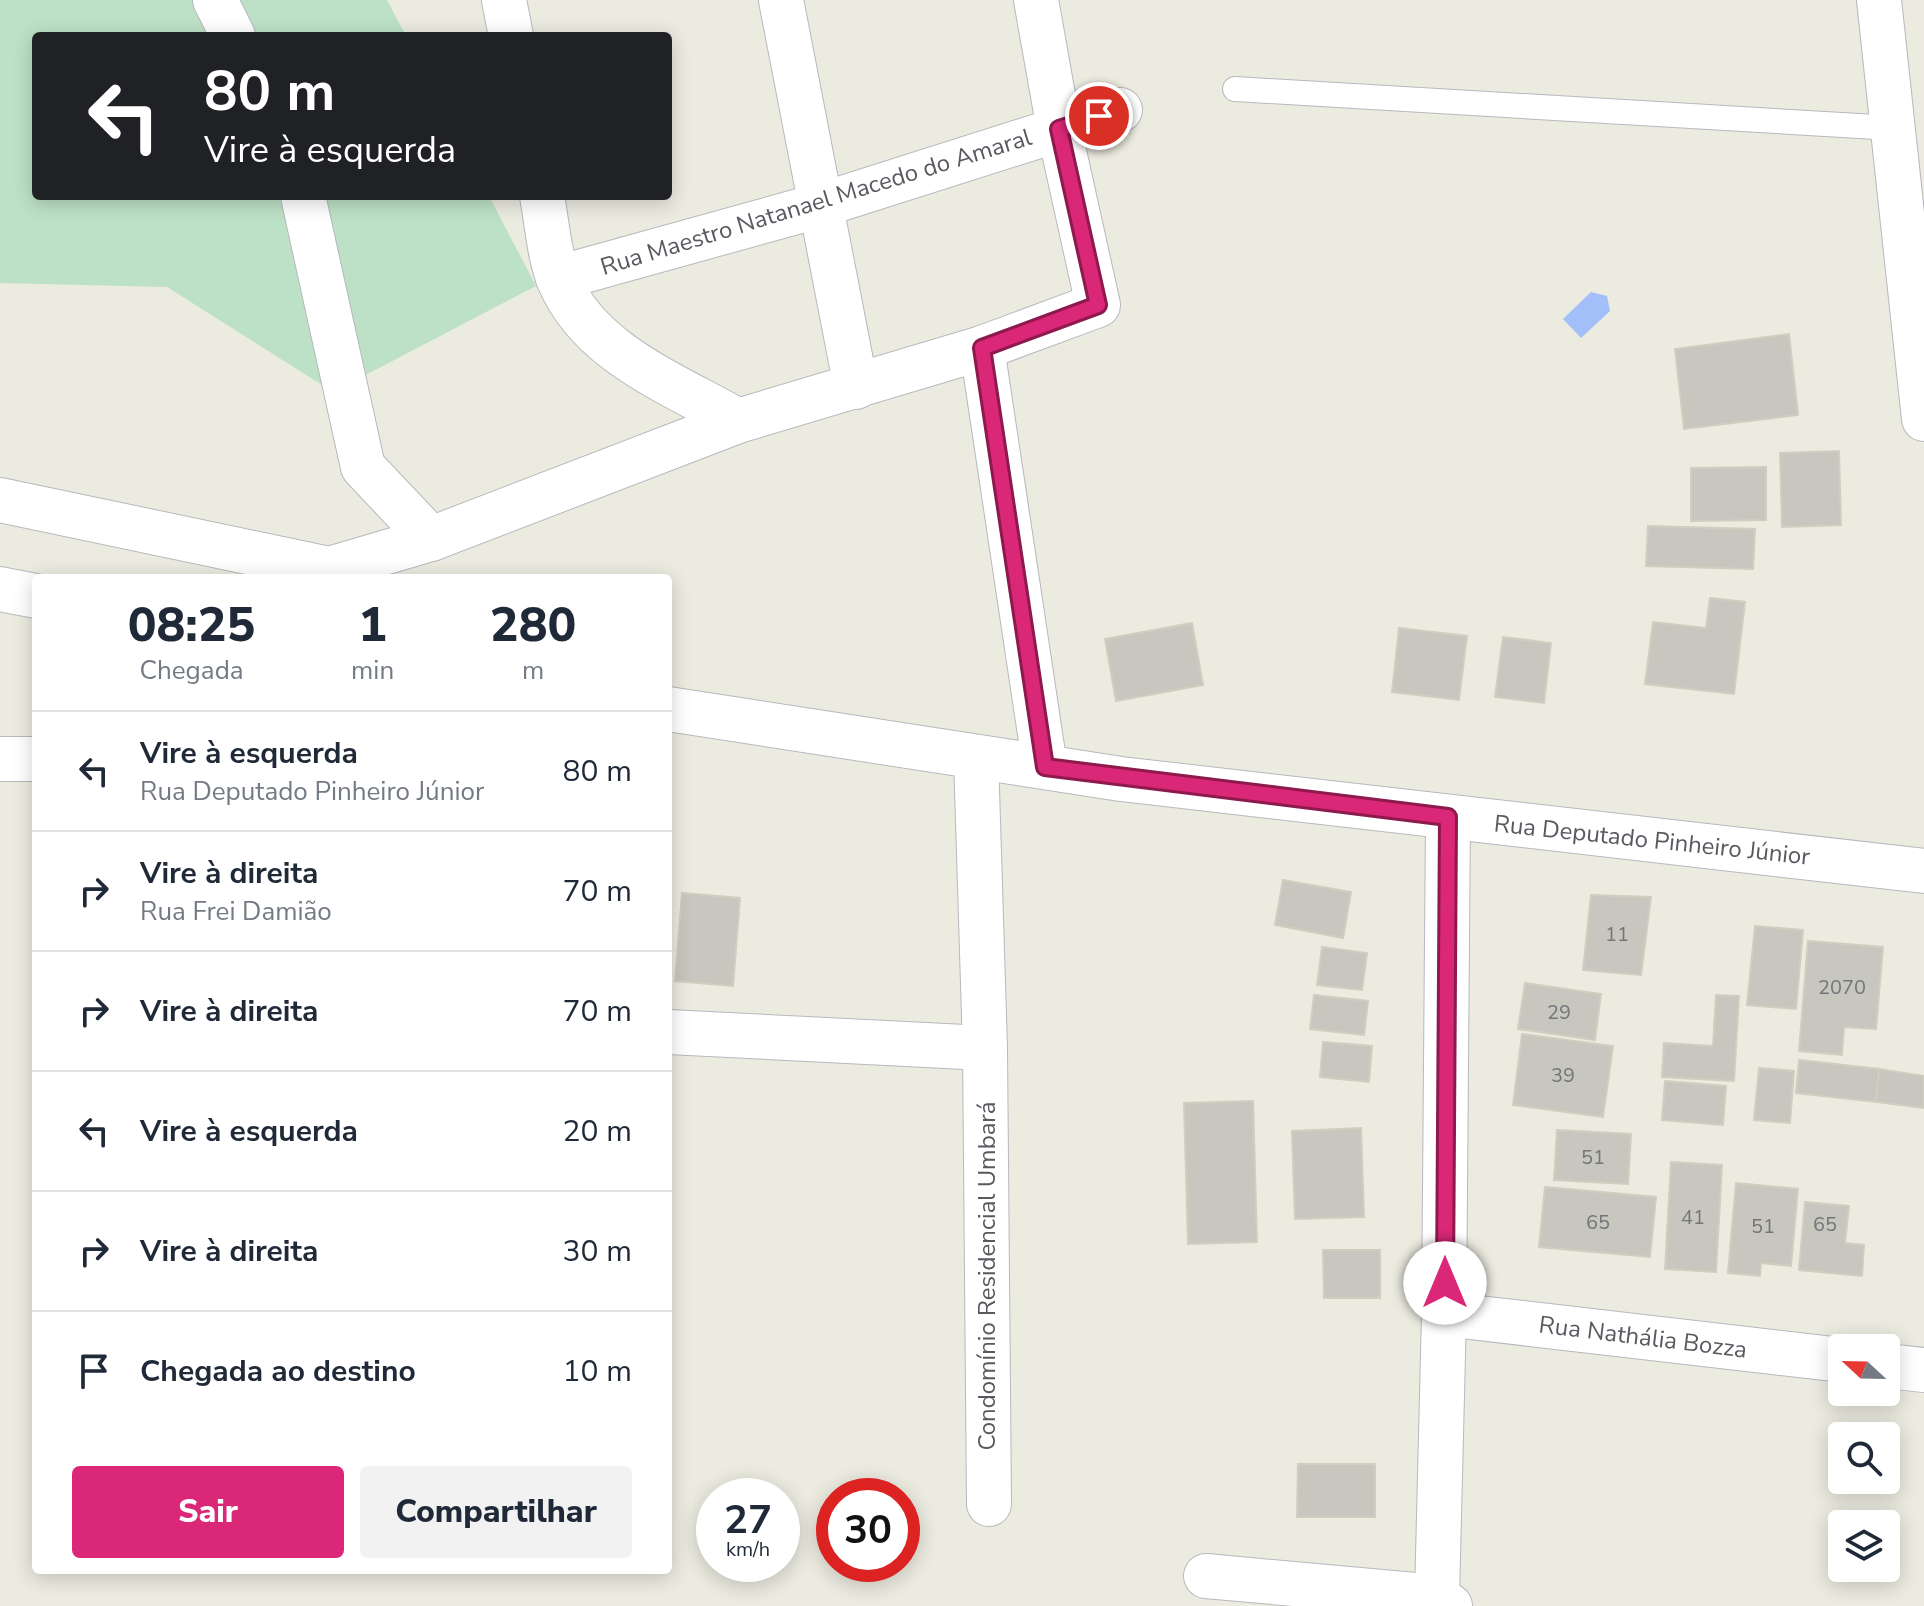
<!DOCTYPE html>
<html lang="pt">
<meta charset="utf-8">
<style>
body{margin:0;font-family:"Nunito Sans",sans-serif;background:#f2f2f3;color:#1f2937;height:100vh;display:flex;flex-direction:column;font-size:30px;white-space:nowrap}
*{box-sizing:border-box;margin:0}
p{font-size:26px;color:#747a83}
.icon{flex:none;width:44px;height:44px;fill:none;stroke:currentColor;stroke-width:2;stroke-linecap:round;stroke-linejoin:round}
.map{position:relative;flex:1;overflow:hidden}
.side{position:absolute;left:32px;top:574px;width:640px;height:1000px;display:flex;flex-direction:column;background:#fff;border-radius:8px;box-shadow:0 4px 20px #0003}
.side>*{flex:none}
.banner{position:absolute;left:32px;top:32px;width:640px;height:168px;border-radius:8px;box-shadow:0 4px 20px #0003;background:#202124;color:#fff;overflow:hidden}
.needle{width:52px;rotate:292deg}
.controls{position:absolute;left:1828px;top:1334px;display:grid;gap:16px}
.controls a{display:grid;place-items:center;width:72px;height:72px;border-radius:8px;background:#fff;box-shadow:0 4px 20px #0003;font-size:40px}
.speed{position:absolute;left:696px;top:1478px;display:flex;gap:16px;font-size:40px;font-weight:700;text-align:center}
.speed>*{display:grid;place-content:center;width:104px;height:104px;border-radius:50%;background:#fff;box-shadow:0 4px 20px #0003;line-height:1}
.speed small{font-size:20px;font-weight:400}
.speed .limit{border:12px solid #d22;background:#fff;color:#111}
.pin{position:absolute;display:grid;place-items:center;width:68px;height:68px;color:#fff;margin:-34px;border:4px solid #fff;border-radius:50%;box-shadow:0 2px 8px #0007}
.me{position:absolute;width:88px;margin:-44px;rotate:0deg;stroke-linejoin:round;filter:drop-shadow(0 0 6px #0008)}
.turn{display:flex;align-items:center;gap:28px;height:168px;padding:0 40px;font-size:36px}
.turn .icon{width:104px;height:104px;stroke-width:2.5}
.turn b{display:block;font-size:56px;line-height:68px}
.eta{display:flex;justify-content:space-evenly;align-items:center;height:136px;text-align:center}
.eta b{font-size:48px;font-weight:800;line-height:56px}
.cta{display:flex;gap:16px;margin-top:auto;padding:16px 40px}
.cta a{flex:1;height:92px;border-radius:8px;background:#db2777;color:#fff;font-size:32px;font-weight:800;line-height:92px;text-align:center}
.cta a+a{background:#f2f2f3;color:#1f2937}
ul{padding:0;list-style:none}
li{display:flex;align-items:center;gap:24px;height:120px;padding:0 40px;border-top:2px solid #e0e1e3}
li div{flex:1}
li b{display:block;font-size:30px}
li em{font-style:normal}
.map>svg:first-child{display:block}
</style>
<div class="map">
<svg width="1924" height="1606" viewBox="0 0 1924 1606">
<rect width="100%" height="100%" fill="#ebebe0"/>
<path fill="#bde1c6" d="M0,0H387L406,36H36V196H489L536,286L333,392L167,287L0,283Z"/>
<path fill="#a2bff9" d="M1591,292L1607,296L1610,311L1581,338L1563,319Z"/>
<g fill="#c8c7bf" stroke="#cfcebf" stroke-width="2">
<path d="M1789,334L1798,415L1684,429L1675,349Z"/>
<path d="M1839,451L1841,525L1782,527L1780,453Z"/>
<path d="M1766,467V520L1691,521V468Z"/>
<path d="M1648,526L1755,529L1753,569L1646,566Z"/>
<path d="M1710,598L1745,602L1734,694L1645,684L1653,622L1706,628Z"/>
<path d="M1192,623L1203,685L1116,701L1105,639Z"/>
<path d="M1399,628L1467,636L1459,700L1392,692Z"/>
<path d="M1503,637L1551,643L1544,703L1495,697Z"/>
<path d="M1283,880L1351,892L1343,938L1275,925Z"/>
<path d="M682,893L740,898L733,986L675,981Z"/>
<path d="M1591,895L1651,897L1641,975L1583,970Z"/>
<path d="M1755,926L1803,930L1796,1009L1747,1005Z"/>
<path d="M1808,941L1883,947L1876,1029L1844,1027L1842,1055L1799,1051Z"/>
<path d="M1322,947L1367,953L1362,990L1317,985Z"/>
<path d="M1525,983L1601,994L1595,1040L1518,1029Z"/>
<path d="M1314,995L1368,1001L1364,1035L1310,1029Z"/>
<path d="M1716,995L1739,996L1734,1081L1662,1077L1664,1043L1713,1046Z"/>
<path d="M1522,1034L1613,1046L1603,1117L1513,1105Z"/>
<path d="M1323,1042L1372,1046L1369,1082L1320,1077Z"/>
<path d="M1799,1060L1879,1069L1876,1102L1796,1093Z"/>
<path d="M1759,1068L1794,1071L1790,1123L1754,1120Z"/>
<path d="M1879,1069L1924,1076V1108L1876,1102Z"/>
<path d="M1665,1081L1726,1086L1723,1125L1662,1120Z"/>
<path d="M1253,1101L1257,1242L1188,1244L1184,1103Z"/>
<path d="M1361,1128L1364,1217L1295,1219L1292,1131Z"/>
<path d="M1557,1130L1631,1134L1628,1184L1554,1180Z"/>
<path d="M1671,1162L1722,1165L1716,1272L1665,1269Z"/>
<path d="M1736,1183L1798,1189L1791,1266L1761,1263L1760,1276L1728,1273Z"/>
<path d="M1545,1187L1656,1197L1650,1257L1539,1247Z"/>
<path d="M1805,1202L1849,1206L1845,1243L1864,1245L1862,1276L1799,1270Z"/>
<path d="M1323,1250H1380V1298H1324Z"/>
<path d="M1298,1464H1375V1517H1297Z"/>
</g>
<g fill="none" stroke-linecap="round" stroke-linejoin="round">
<g stroke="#b8b8be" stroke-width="26">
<path id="service" d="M1235,89L1893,128"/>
</g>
<g stroke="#b8b8be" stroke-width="46">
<g id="minor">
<path d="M215,0L233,36"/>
<path d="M504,0L511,36"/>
<path d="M781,0L856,387"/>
<path d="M1879,0L1924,419"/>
<path d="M303,196L363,467L431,539"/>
<path d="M542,196C547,223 549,255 559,280C589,353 674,384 738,421"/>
<path d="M558,278L821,205L1120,110"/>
<path d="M982,348L1045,767"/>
<path d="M0,500L329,569L431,539L738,421L982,348L1098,305L1059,129L1036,0"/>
<path d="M976,757L985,1048L989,1504"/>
<path d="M0,759H36"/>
<path d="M668,1032L985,1048"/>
<path d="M1444,1314L1842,1360"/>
<path d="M1886,1366L1924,1370"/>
<path d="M1206,1576L1437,1597L1450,1606"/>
<path d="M1437,1597L1444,1314L1448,817"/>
</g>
</g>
<g stroke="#b8b8be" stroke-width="46">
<g id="tertiary">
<path d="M0,589L36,596"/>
<path d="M668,709L1121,779L1924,871"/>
</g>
</g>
<use href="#service" stroke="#fff" stroke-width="24"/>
<use href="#minor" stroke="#fff" stroke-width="44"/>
<use href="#tertiary" stroke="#fff" stroke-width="44"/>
</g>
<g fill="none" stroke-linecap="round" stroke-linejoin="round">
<g stroke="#8e194d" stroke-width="20">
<path id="route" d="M1099,116L1059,129L1098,305L982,348L1045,767L1448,817L1445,1283"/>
</g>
<use href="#route" stroke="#db2777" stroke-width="14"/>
</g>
<g text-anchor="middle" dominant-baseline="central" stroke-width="6" stroke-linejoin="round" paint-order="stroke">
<g font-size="20" fill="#757578">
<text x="1617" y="934">11</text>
<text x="1842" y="987">2070</text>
<text x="1559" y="1012">29</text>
<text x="1563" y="1075">39</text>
<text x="1593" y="1157">51</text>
<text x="1693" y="1217">41</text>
<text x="1598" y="1222">65</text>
<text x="1825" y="1224">65</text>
<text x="1763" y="1226">51</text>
</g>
<g font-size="24" fill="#595a60" stroke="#fff">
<text transform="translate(816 202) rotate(-17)">Rua Maestro Natanael Macedo do Amaral</text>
<text transform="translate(1652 840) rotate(6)">Rua Deputado Pinheiro Júnior</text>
<text transform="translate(987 1276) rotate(-90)">Condomínio Residencial Umbará</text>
<text transform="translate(1643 1337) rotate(7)">Rua Nathália Bozza</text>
</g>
</g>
</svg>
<div class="controls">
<a><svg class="needle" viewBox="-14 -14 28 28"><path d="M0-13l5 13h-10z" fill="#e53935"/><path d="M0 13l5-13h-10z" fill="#747a83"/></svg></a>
<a><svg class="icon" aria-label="search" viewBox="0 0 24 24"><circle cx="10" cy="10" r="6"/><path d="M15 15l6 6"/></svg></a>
<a><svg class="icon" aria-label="layers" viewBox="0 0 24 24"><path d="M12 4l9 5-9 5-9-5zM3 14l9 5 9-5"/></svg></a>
</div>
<div class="speed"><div>27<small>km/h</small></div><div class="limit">30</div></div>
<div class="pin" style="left:1099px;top:116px;background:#d93025"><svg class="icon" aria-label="arrive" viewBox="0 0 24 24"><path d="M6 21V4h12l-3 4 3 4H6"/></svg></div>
<svg class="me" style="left:1445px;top:1283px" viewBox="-20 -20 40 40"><circle r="19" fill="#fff"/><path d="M0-13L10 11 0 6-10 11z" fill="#db2777"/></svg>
<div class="banner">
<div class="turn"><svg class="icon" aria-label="left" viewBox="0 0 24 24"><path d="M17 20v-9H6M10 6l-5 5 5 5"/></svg><div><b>80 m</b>Vire à esquerda</div></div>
</div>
<section class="side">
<div class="eta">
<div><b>08:25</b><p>Chegada</p></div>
<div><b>1</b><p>min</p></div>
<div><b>280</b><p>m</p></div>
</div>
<ul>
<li><svg class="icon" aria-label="left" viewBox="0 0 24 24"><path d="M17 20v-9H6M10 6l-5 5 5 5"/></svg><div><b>Vire à esquerda</b><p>Rua Deputado Pinheiro Júnior</p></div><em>80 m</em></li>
<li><svg class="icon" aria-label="right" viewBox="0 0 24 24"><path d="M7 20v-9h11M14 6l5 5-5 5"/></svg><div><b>Vire à direita</b><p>Rua Frei Damião</p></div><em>70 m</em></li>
<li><svg class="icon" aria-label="right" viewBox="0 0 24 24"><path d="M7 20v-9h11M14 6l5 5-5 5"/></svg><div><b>Vire à direita</b></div><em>70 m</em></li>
<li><svg class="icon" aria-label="left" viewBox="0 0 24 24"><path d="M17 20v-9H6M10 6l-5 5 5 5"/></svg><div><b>Vire à esquerda</b></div><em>20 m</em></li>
<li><svg class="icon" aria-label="right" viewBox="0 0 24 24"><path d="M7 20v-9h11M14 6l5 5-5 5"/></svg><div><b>Vire à direita</b></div><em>30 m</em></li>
<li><svg class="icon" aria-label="arrive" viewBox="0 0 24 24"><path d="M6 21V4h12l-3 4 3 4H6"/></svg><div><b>Chegada ao destino</b></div><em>10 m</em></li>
</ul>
<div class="cta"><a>Sair</a><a>Compartilhar</a></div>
</section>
</div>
